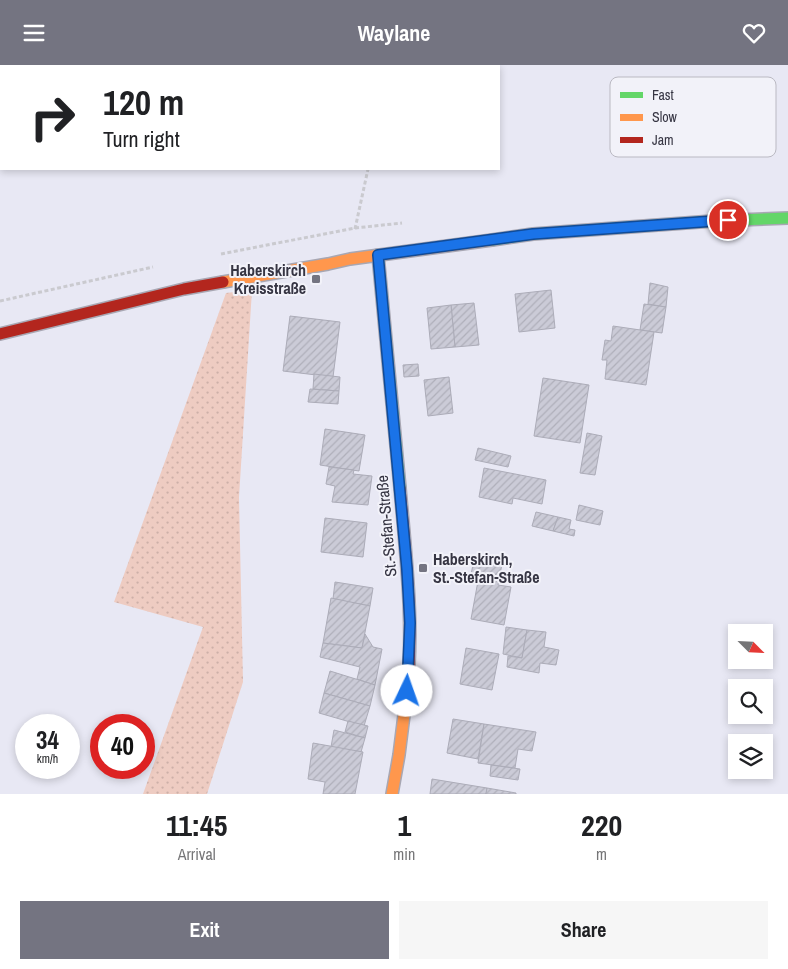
<!DOCTYPE html>
<meta charset="utf-8">
<style>
body{margin:0;font-family:"Archivo Narrow",sans-serif;background:#f6f6f6;color:#202124;height:100vh;display:flex;flex-direction:column;font-size:19px;white-space:nowrap}
*{box-sizing:border-box;margin:0}
p{font-size:16px;color:#757577}
.icon{flex:none;width:28px;height:28px;fill:none;stroke:currentColor;stroke-width:2;stroke-linecap:round;stroke-linejoin:round}
.map{position:relative;height:729px;overflow:hidden}
.side{display:flex;flex-direction:column;background:#fff;flex:1}
.side>*{flex:none}
.banner{position:absolute;left:0px;top:0px;width:500px;height:105px;box-shadow:0 2px 8px #0003;background:#fff;color:#202124;overflow:hidden}
.needle{width:32px;rotate:114deg}
.controls{position:absolute;left:728px;top:559px;display:grid;gap:10px}
.controls a{display:grid;place-items:center;width:45px;height:45px;border-radius:0px;background:#fff;box-shadow:0 2px 8px #0003;font-size:25px}
.speed{position:absolute;left:15px;top:649px;display:flex;gap:10px;font-size:25px;font-weight:700;text-align:center}
.speed>*{display:grid;place-content:center;width:65px;height:65px;border-radius:50%;background:#fff;box-shadow:0 2px 8px #0003;line-height:1}
.speed small{font-size:12px;font-weight:400}
.speed .limit{border:8px solid #d22;background:#fff;color:#111}
.pin{position:absolute;display:grid;place-items:center;width:42px;height:42px;color:#fff;margin:-21px;border:2px solid #fff;border-radius:50%;box-shadow:0 1px 5px #0007}
.me{position:absolute;width:55px;margin:-28px;rotate:3deg;stroke-linejoin:round;filter:drop-shadow(0 0 4px #0008)}
.turn{display:flex;align-items:center;gap:18px;height:105px;padding:0 20px;font-size:22px}
.turn .icon{width:65px;height:65px;stroke-width:2.5}
.turn b{display:block;font-size:35px;line-height:42px}
.eta{display:flex;justify-content:space-evenly;align-items:center;height:85px;text-align:center}
.eta b{font-size:30px;font-weight:700;line-height:35px}
.primary-button{display:flex;gap:10px;margin-top:auto;padding:10px 20px}
.primary-button a{flex:1;height:58px;border-radius:0px;background:#747481;color:#fff;font-size:20px;font-weight:700;line-height:58px;text-align:center}
.primary-button a+a{background:#f6f6f6;color:#202124}
header{display:flex;justify-content:space-between;align-items:center;height:65px;padding:0 20px;background:#747481;color:#fff;font-size:22px;font-weight:700}
.map>svg:first-child{display:block}
</style>
<header><svg class="icon" aria-label="menu" viewBox="0 0 24 24"><path d="M4 6h16M4 12h16M4 18h16"/></svg>Waylane<svg class="icon" aria-label="heart" viewBox="0 0 24 24"><path d="M12 20l-8-8c-3-5 5-10 8-4 3-6 11-1 8 4z"/></svg></header>
<div class="map">
<svg width="788" height="729" viewBox="0 0 788 729">
<defs>
<pattern id="grass-dots" width="8" height="8" patternUnits="userSpaceOnUse" patternTransform="scale(1.25)"><rect width="8" height="8" fill="#eeccc2"/><path d="M2 2h.1M6 6h.1" fill="none" stroke="#cdb0a8" stroke-width="1.8" stroke-linecap="round"/></pattern>
<pattern id="building-hatch" width="6" height="6" patternUnits="userSpaceOnUse" patternTransform="scale(1.25)"><rect width="6" height="6" fill="#cbcbd7"/><path d="M-1 1l2-2M0 6l6-6M5 7l2-2" fill="none" stroke="#afafba"/></pattern>
</defs>
<rect width="100%" height="100%" fill="#e8e8f4"/>
<path fill="url(#grass-dots)" d="M252,225L239,432L243,617L207,729H143L203,562L114,537L226,228Z"/>
<g fill="url(#building-hatch)" stroke="#acacb8">
<path d="M650,218L668,222L666,242L648,239Z"/>
<path d="M551,225L555,263L519,267L515,229Z"/>
<path d="M474,238L479,280L455,282L451,240Z"/>
<path d="M644,239L666,242L662,268L640,265Z"/>
<path d="M451,240L455,282L431,284L427,243Z"/>
<path d="M290,251L340,257L333,312L283,306Z"/>
<path d="M613,261L654,267L646,320L605,314L607,295H602L605,275L611,276Z"/>
<path d="M418,299L419,311L404,312L403,300Z"/>
<path d="M314,309L340,312L339,326L313,324Z"/>
<path d="M449,312L453,348L428,351L424,315Z"/>
<path d="M543,313L589,320L580,378L534,371Z"/>
<path d="M310,324L339,326L338,339L308,337Z"/>
<path d="M325,364L365,370L359,406L320,400Z"/>
<path d="M587,368L602,371L595,410L580,408Z"/>
<path d="M478,383L511,391L508,402L475,395Z"/>
<path d="M329,402L354,405L353,409L372,411L368,440L332,437L335,421L326,419Z"/>
<path d="M484,403L546,415L542,439L513,433L512,439L479,432Z"/>
<path d="M579,440L603,446L600,460L576,455Z"/>
<path d="M536,447L558,452L553,466L532,461Z"/>
<path d="M558,452L571,455L569,464L575,465L574,471L553,466Z"/>
<path d="M325,453L367,458L363,492L321,487Z"/>
<path d="M474,495L502,499L498,520L511,522L504,560L471,554L478,516L470,514Z"/>
<path d="M335,517L373,523L370,541L333,534Z"/>
<path d="M331,533L370,541L362,583L323,578Z"/>
<path d="M506,562L527,565L522,593L503,589Z"/>
<path d="M527,565L546,567L544,582L559,585L556,600L540,598L539,608L507,602L508,591L522,593Z"/>
<path d="M365,569L373,582L382,584L375,620L357,614L360,602L320,592L323,578L362,583Z"/>
<path d="M466,583L499,589L492,625L460,619Z"/>
<path d="M330,606L375,620L370,641L324,628Z"/>
<path d="M324,628L370,641L364,661L319,648Z"/>
<path d="M453,654L484,659L478,694L447,688Z"/>
<path d="M348,656L368,661L365,673L345,667Z"/>
<path d="M484,659L536,667L532,686L518,684L515,703L478,698Z"/>
<path d="M334,665L365,673L361,687L331,682Z"/>
<path d="M313,678L363,687L355,729H323L325,717L308,714Z"/>
<path d="M491,700L520,704L518,715L490,711Z"/>
<path d="M432,714L487,723L486,729H430Z"/>
<path d="M487,723L516,728V729H486Z"/>
</g>
<g fill="none" stroke-linecap="round" stroke-linejoin="round">
<g stroke="#a8a7b3" stroke-width="14">
<g id="fast">
<path d="M492,175L533,169L713,156L788,153"/>
<path d="M378,190L400,423"/>
</g>
</g>
<g stroke="#a8a7b3" stroke-width="14">
<g id="slow">
<path d="M223,217L328,199L350,194L492,175"/>
<path d="M392,729L399,690L406,634"/>
</g>
</g>
<g stroke="#a8a7b3" stroke-width="14">
<g id="jam">
<path d="M0,269L184,224L223,217"/>
<path d="M400,423C406,493 415,564 406,634"/>
</g>
</g>
<g stroke="#cacacf" stroke-width="3" stroke-dasharray="4 2.5" stroke-linecap="butt">
<path d="M391,1L392,0"/>
<path d="M355,164L368,104"/>
<path d="M221,189L355,163L402,158"/>
<path d="M0,236L153,202"/>
</g>
<use href="#fast" stroke="#63d668" stroke-width="11"/>
<use href="#slow" stroke="#ff974d" stroke-width="11"/>
<use href="#jam" stroke="#b3261e" stroke-width="11"/>
</g>
<g fill="none" stroke-linecap="round" stroke-linejoin="round">
<g stroke="#114b97" stroke-width="12">
<path id="route" d="M407,626L410,558L407,504L378,190L533,169L728,155"/>
</g>
<use href="#route" stroke="#1a73e8" stroke-width="9"/>
</g>
<g fill="#747481" stroke="#f2f2f9" stroke-width="2">
<rect x="311" y="209" width="10" height="10" rx="2.5"/>
<rect x="418" y="498" width="10" height="10" rx="2.5"/>
</g>
<g text-anchor="middle" dominant-baseline="central" stroke-width="4" stroke-linejoin="round" paint-order="stroke">
<g font-size="16" font-weight="bold" fill="#363543" stroke="#f2f2f9" text-anchor="end">
<text x="306" y="205">Haberskirch<tspan x="306" dy="18">Kreisstraße</tspan></text>
<text x="433" y="494" text-anchor="start">Haberskirch,<tspan x="433" dy="18">St.-Stefan-Straße</tspan></text>
</g>
<g font-size="16" fill="#363543" stroke="#f2f2f9">
<text transform="translate(386 461) rotate(-95)">St.-Stefan-Straße</text>
</g>
</g>
<rect x="610" y="12" width="166" height="80" rx="8" fill="#f2f2f9" stroke="#bab9c2" stroke-width="1"/>
<rect x="620" y="27" width="23" height="6" fill="#63d668"/>
<rect x="620" y="49" width="23" height="7" fill="#ff974d"/>
<rect x="620" y="72" width="23" height="6" fill="#b3261e"/>
<g font-size="14" fill="#363543">
<text x="652" y="35">Fast</text>
<text x="652" y="57">Slow</text>
<text x="652" y="80">Jam</text>
</g>
</svg>
<div class="controls">
<a><svg class="needle" viewBox="-14 -14 28 28"><path d="M0-13l5 13h-10z" fill="#e53935"/><path d="M0 13l5-13h-10z" fill="#757577"/></svg></a>
<a><svg class="icon" aria-label="search" viewBox="0 0 24 24"><circle cx="10" cy="10" r="6"/><path d="M15 15l6 6"/></svg></a>
<a><svg class="icon" aria-label="layers" viewBox="0 0 24 24"><path d="M12 4l9 5-9 5-9-5zM3 14l9 5 9-5"/></svg></a>
</div>
<div class="speed"><div>34<small>km/h</small></div><div class="limit">40</div></div>
<div class="pin" style="left:728px;top:155px;background:#d93025"><svg class="icon" aria-label="arrive" viewBox="0 0 24 24"><path d="M6 21V4h12l-3 4 3 4H6"/></svg></div>
<svg class="me" style="left:407px;top:626px" viewBox="-20 -20 40 40"><circle r="19" fill="#fff"/><path d="M0-13L10 11 0 6-10 11z" fill="#1a73e8"/></svg>
<div class="banner">
<div class="turn"><svg class="icon" aria-label="right" viewBox="0 0 24 24"><path d="M7 20v-9h11M14 6l5 5-5 5"/></svg><div><b>120 m</b>Turn right</div></div>
</div>
</div>
<section class="side">
<div class="eta">
<div><b>11:45</b><p>Arrival</p></div>
<div><b>1</b><p>min</p></div>
<div><b>220</b><p>m</p></div>
</div>
<div class="primary-button"><a>Exit</a><a>Share</a></div>
</section>
